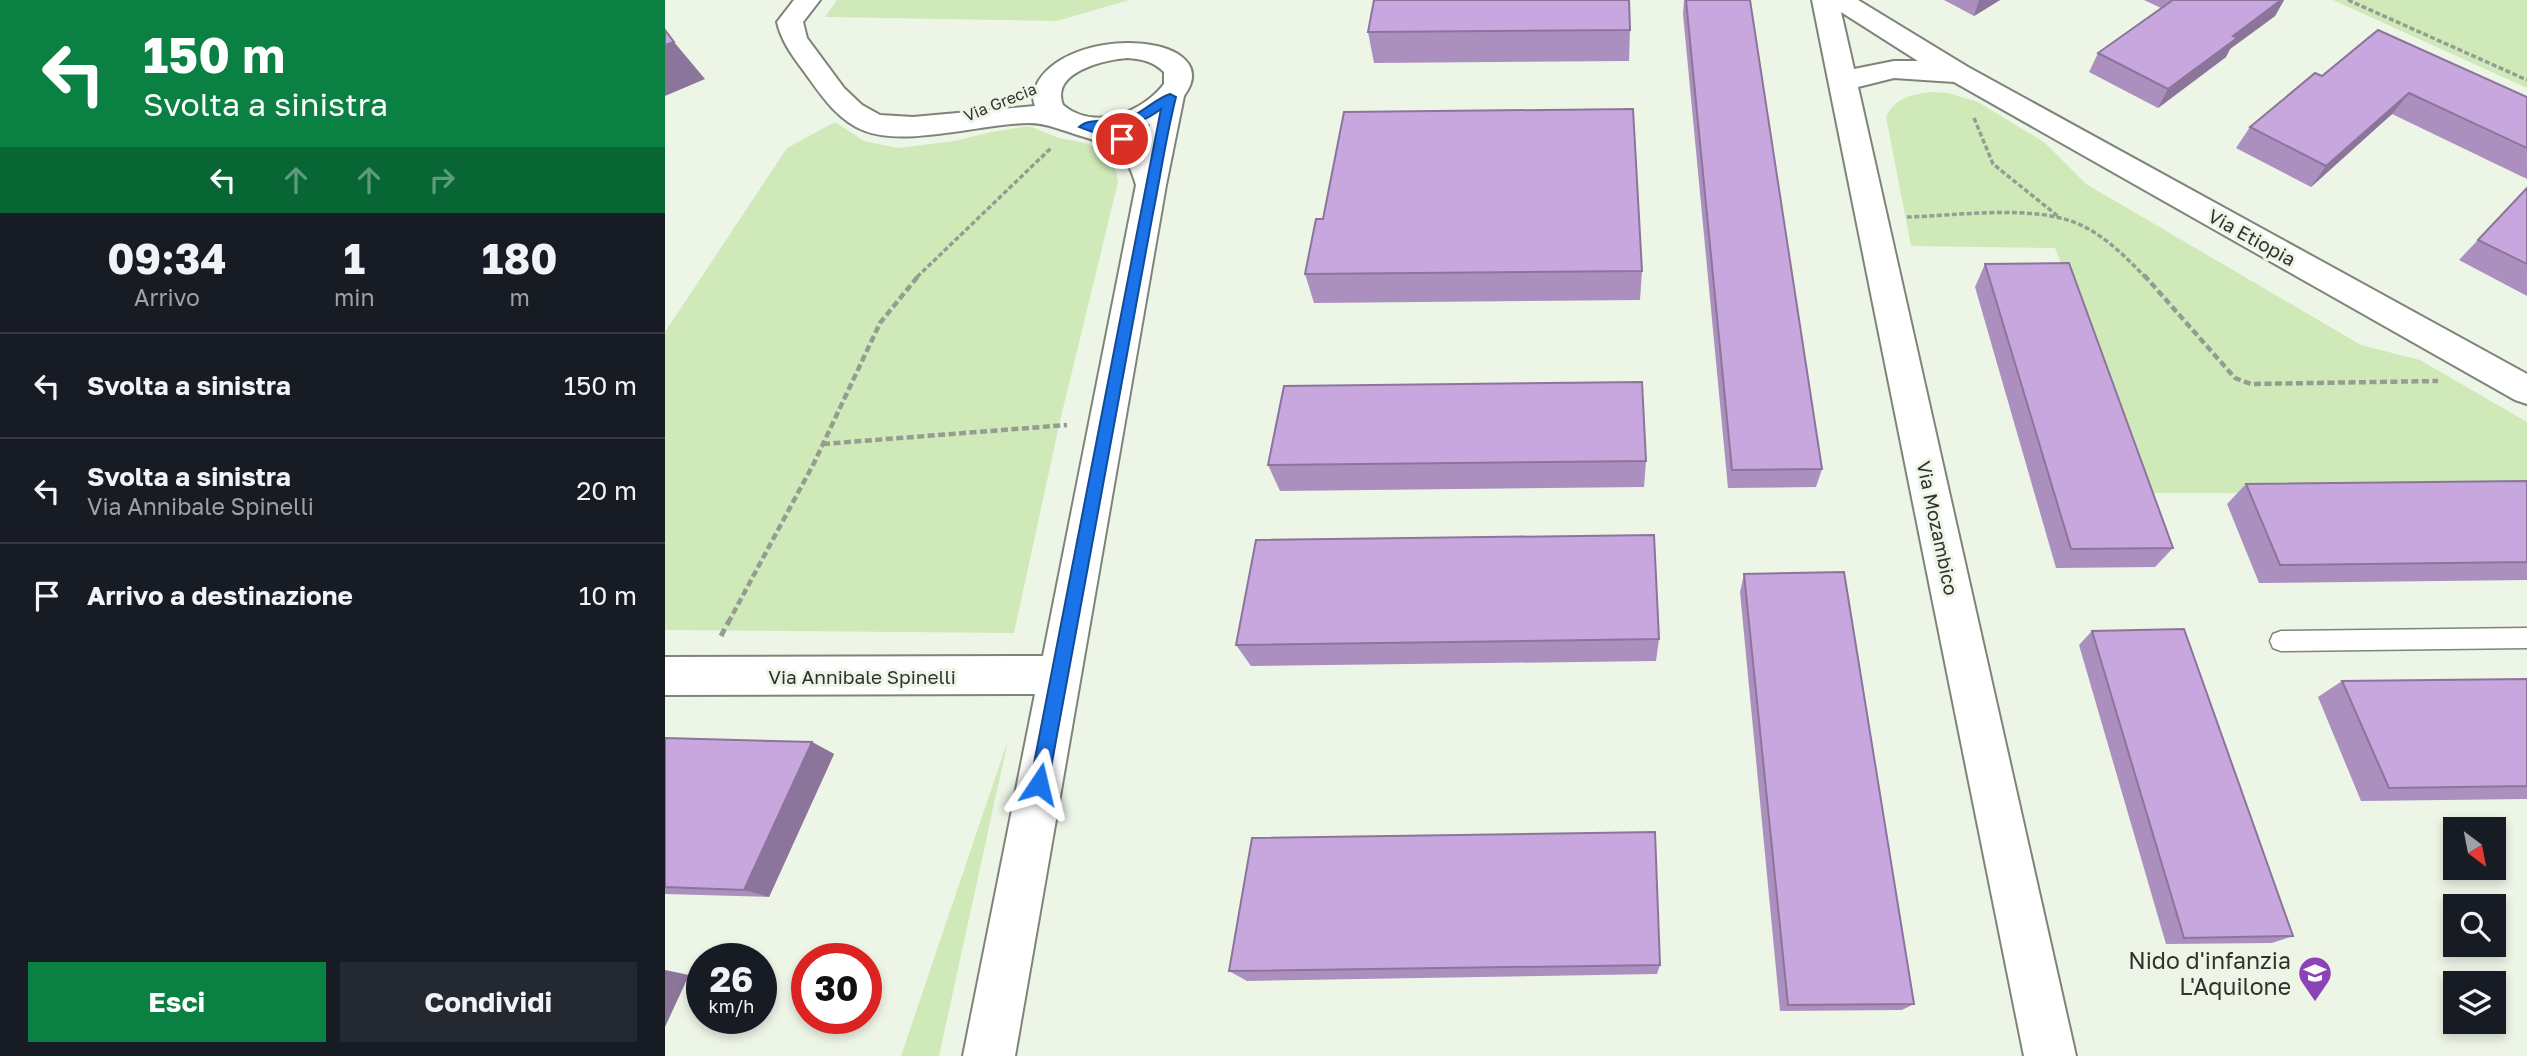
<!DOCTYPE html>
<html lang="it">
<style>
body{margin:0;font-family:"Golos Text",sans-serif;background:#242831;color:#f1f3f6;height:100vh;display:flex;flex-direction:column;font-size:26px;white-space:nowrap}
*{box-sizing:border-box;margin:0}
p{font-size:23px;color:#9ea1a6}
.icon{flex:none;width:38px;height:38px;fill:none;stroke:currentColor;stroke-width:2;stroke-linecap:round;stroke-linejoin:round}
.map{position:relative;flex:1;overflow:hidden}
.side{display:flex;flex-direction:column;background:#171b24;width:665px}
.side>*{flex:none}
.top-card{background:#0b8043;color:#fff;overflow:hidden}
.needle{width:46px;rotate:148deg}
.controls{position:absolute;left:1778px;top:817px;display:grid;gap:14px}
.controls a{display:grid;place-items:center;width:63px;height:63px;border-radius:0px;background:#171b24;box-shadow:0 4px 10px #0003;font-size:35px}
.speed{position:absolute;left:21px;top:943px;display:flex;gap:14px;font-size:35px;font-weight:700;text-align:center}
.speed>*{display:grid;place-content:center;width:91px;height:91px;border-radius:50%;background:#171b24;box-shadow:0 4px 10px #0003;line-height:1}
.speed small{font-size:18px;font-weight:400}
.speed .limit{border:10px solid #d22;background:#fff;color:#111}
.pin{position:absolute;display:grid;place-items:center;width:60px;height:60px;color:#fff;margin:-30px;border:4px solid #fff;border-radius:50%;box-shadow:0 2px 7px #0007}
.me{position:absolute;width:77px;margin:-38px;rotate:10deg;stroke-linejoin:round;filter:drop-shadow(0 0 5px #0008)}
.turn{display:flex;align-items:center;gap:24px;height:147px;padding:0 28px;font-size:32px}
.turn .icon{width:91px;height:91px;stroke-width:2.5}
.turn b{display:block;font-size:49px;line-height:60px}
.lanes{display:flex;align-items:center;height:66px;padding:0 28px;background:#0003;justify-content:center;gap:35px;direction:ltr}
.lanes .off{opacity:.35}
.eta{display:flex;justify-content:space-evenly;align-items:center;height:119px;text-align:center}
.eta b{font-size:42px;font-weight:700;line-height:49px}
.action{display:flex;gap:14px;margin-top:auto;padding:14px 28px}
.action a{flex:1;height:80px;border-radius:0px;background:#0b8043;color:#fff;font-size:28px;font-weight:700;line-height:80px;text-align:center}
.action a+a{background:#242831;color:#f1f3f6}
ul{padding:0;list-style:none}
li{display:flex;align-items:center;gap:21px;height:105px;padding:0 28px;border-top:2px solid #363941}
li div{flex:1}
li b{display:block;font-size:26px}
li em{font-style:normal}
main{display:flex;flex:1;min-height:0}
.map>svg:first-child{display:block}
</style>
<main>
<section class="side">
<div class="top-card">
<div class="turn"><svg class="icon" aria-label="left" viewBox="0 0 24 24"><path d="M17 20v-9H6M10 6l-5 5 5 5"/></svg><div><b>150 m</b>Svolta a sinistra</div></div>
<div class="lanes"><svg class="icon" aria-label="left" viewBox="0 0 24 24"><path d="M17 20v-9H6M10 6l-5 5 5 5"/></svg><svg class="icon off" aria-label="ahead" viewBox="0 0 24 24"><path d="M12 20V5M6 11l6-6 6 6"/></svg><svg class="icon off" aria-label="ahead" viewBox="0 0 24 24"><path d="M12 20V5M6 11l6-6 6 6"/></svg><svg class="icon off" aria-label="right" viewBox="0 0 24 24"><path d="M7 20v-9h11M14 6l5 5-5 5"/></svg></div>
</div>
<div class="eta">
<div><b>09:34</b><p>Arrivo</p></div>
<div><b>1</b><p>min</p></div>
<div><b>180</b><p>m</p></div>
</div>
<ul>
<li><svg class="icon" aria-label="left" viewBox="0 0 24 24"><path d="M17 20v-9H6M10 6l-5 5 5 5"/></svg><div><b>Svolta a sinistra</b></div><em>150 m</em></li>
<li><svg class="icon" aria-label="left" viewBox="0 0 24 24"><path d="M17 20v-9H6M10 6l-5 5 5 5"/></svg><div><b>Svolta a sinistra</b><p>Via Annibale Spinelli</p></div><em>20 m</em></li>
<li><svg class="icon" aria-label="arrive" viewBox="0 0 24 24"><path d="M6 21V4h12l-3 4 3 4H6"/></svg><div><b>Arrivo a destinazione</b></div><em>10 m</em></li>
</ul>
<div class="action"><a>Esci</a><a>Condividi</a></div>
</section>
<div class="map">
<svg width="1862" height="1056" viewBox="0 0 1862 1056">
<rect width="100%" height="100%" fill="#edf5e7"/>
<g fill="#cfeab8">
<path d="M172,0H464L392,21L160,17Z"/>
<path d="M1668,0H1862V88Z"/>
<path d="M1268,92L1283,93L1313,102L1379,142L1421,184L1696,345L1755,360L1862,422V494L1485,493L1390,248L1246,246L1221,117C1230,97 1248,94 1268,92Z"/>
<path d="M170,122L199,141L233,148L289,141L326,132L364,126L394,138L421,143L448,156L453,182L395,421L349,633L0,630V332L122,148Z"/>
<path d="M343,740L274,1056H236Z"/>
</g>
<g fill="none" stroke-linecap="round" stroke-linejoin="round">
<g stroke="#7e8578" stroke-width="3">
<path id="service" d="M1862,628V648L1616,651L1608,648L1605,641L1608,634L1616,631Z"/>
</g>
<g stroke="#7e8578" stroke-width="4">
<g id="minor">
<path d="M129,0H155L138,22L142,38L179,88L197,105L215,115L248,117L370,106C366,96 369,89 374,80C413,22 563,36 519,96L501,185L350,1056H298L370,694L0,695V657L378,656L471,185C461,150 449,146 416,136C399,131 382,123 364,123C319,123 241,147 200,131C174,121 158,98 143,77C130,59 117,44 112,22ZM462,58C476,59 488,61 499,72V84C477,113 429,131 398,105C385,72 439,60 462,58ZM485,124L480,143L462,131Z"/>
<path d="M1147,0H1193L1303,67L1862,374V404L1850,400L1289,82L1229,78L1193,87L1411,1056H1359ZM1176,12L1253,61H1229L1189,69Z"/>
</g>
</g>
<g stroke="#969c92" stroke-width="3.5" stroke-dasharray="5 2.5" stroke-linecap="butt">
<path d="M1683,0L1862,80"/>
<path d="M1309,118L1328,164L1394,217"/>
<path d="M1242,217C1293,216 1371,203 1418,226C1442,238 1462,258 1480,277"/>
<path d="M252,277L386,148"/>
</g>
<g stroke="#969c92" stroke-width="4.5" stroke-dasharray="7 3.5" stroke-linecap="butt">
<path d="M1479,275L1570,378L1586,384L1773,381"/>
<path d="M158,444L402,425"/>
<path d="M63,623L149,463L215,323L254,275"/>
</g>
<path stroke="#969c92" stroke-width="5" stroke-dasharray="8 4.5" stroke-linecap="butt" d="M56,636L64,621"/>
<use href="#service" fill="#fff" fill-rule="evenodd"/>
<use href="#minor" fill="#fff" fill-rule="evenodd"/>
</g>
<g fill="#ab90bf">
<path d="M1019,0H1085L1157,469L1151,487L1063,488L1018,14Z"/>
<path d="M1279,0H1335L1309,16Z"/>
<path d="M1479,0H1619L1610,16L1565,49L1561,57L1493,108L1424,72L1433,53L1496,8Z"/>
<path d="M965,30L964,61L709,63L703,32Z"/>
<path d="M1657,76L1862,97V179L1727,114L1646,187L1571,148L1585,127Z"/>
<path d="M1862,188V296L1794,260Z"/>
<path d="M1320,264L1508,548L1490,567L1391,568L1310,287Z"/>
<path d="M977,271L975,300L649,303L640,274Z"/>
<path d="M981,461L979,487L615,491L603,465Z"/>
<path d="M1862,481V580L1594,583L1562,504L1581,484Z"/>
<path d="M1079,574L1249,1004L1237,1010L1115,1011L1075,592Z"/>
<path d="M1427,631L1628,936L1607,943L1501,944L1414,645Z"/>
<path d="M994,639L991,661L586,666L571,645Z"/>
<path d="M1862,679V799L1696,801L1653,697L1677,681Z"/>
<path d="M0,738L147,742L169,754L104,897L0,894Z"/>
<path d="M995,965L992,974L582,981L564,971Z"/>
</g>
<g fill="#8b759b">
<path d="M1314,0H1335L1309,16Z"/>
<path d="M1616,0H1619L1610,16L1565,49L1561,57L1493,108L1503,89L1568,36Z"/>
<path d="M9,42L40,79L0,96V45Z"/>
<path d="M1744,93L1727,114L1646,187L1661,166Z"/>
<path d="M147,742L169,754L104,897L79,890Z"/>
<path d="M0,970L24,975L0,1027Z"/>
</g>
<g fill="#c7a7de" stroke="#8b759b" stroke-width="2">
<path d="M709,0H964L965,30L703,32Z"/>
<path d="M1021,0H1085L1157,469L1067,470Z"/>
<path d="M1508,0H1616L1568,36L1572,38L1503,89L1433,53Z"/>
<path d="M0,30L9,42L0,45Z"/>
<path d="M1713,30L1862,97V148L1744,93L1661,166L1585,127L1650,73L1657,76Z"/>
<path d="M968,109L977,271L640,274L651,219H658L679,112Z"/>
<path d="M1862,188V264L1813,240Z"/>
<path d="M1404,263L1508,548L1406,549L1320,264Z"/>
<path d="M977,382L981,461L603,465L619,386Z"/>
<path d="M1862,481V562L1615,565L1581,484Z"/>
<path d="M989,535L994,639L571,645L591,540Z"/>
<path d="M1179,572L1249,1004L1123,1005L1079,574Z"/>
<path d="M1519,629L1628,936L1519,938L1427,631Z"/>
<path d="M1862,679V786L1724,788L1677,681Z"/>
<path d="M0,738L147,742L79,890L0,887Z"/>
<path d="M990,832L995,965L564,971L587,838Z"/>
</g>
<path fill="#1a73e8" stroke="#114b97" stroke-width="2" d="M505,94L511,97C501,136 496,174 488,213L383,784L381,790L374,793L368,790L365,784L496,109C478,123 461,127 439,129L461,137V142L457,143L414,127C424,118 443,122 456,120C476,116 487,100 505,94Z"/>
<defs>
<g id="school-pin" transform="scale(1.75)"><path d="M0 17L-7.5 6A9.5 9.5 0 1 1 7.5 6Z" fill="#8c43b6" stroke="#edf5e7"/><path d="M0-5L7-2L0 1L-7-2ZM-4 1L0 2.5L4 1V4Q0 6-4 4Z" fill="#fff"/></g>
</defs>
<g fill-rule="evenodd">
<use href="#school-pin" x="1650" y="973"/>
</g>
<g text-anchor="middle" dominant-baseline="central" stroke-width="6" stroke-linejoin="round" paint-order="stroke">
<g font-size="16" fill="#2f322d" stroke="#edf5e7">
<text transform="translate(335 102) rotate(-22)">Via Grecia</text>
</g>
<g font-size="19" fill="#2f322d" stroke="#edf5e7">
<text transform="translate(1587 237) rotate(29)">Via Etiopia</text>
<text transform="translate(1273 528) rotate(78)">Via Mozambico</text>
<text x="197" y="676">Via Annibale Spinelli</text>
</g>
<g font-size="23" fill="#2f322d" stroke="#edf5e7" text-anchor="end">
<text x="1626" y="960">Nido d'infanzia<tspan x="1626" dy="26">L'Aquilone</tspan></text>
</g>
</g>
</svg>
<div class="controls">
<a><svg class="needle" viewBox="-14 -14 28 28"><path d="M0-13l5 13h-10z" fill="#e53935"/><path d="M0 13l5-13h-10z" fill="#9ea1a6"/></svg></a>
<a><svg class="icon" aria-label="search" viewBox="0 0 24 24"><circle cx="10" cy="10" r="6"/><path d="M15 15l6 6"/></svg></a>
<a><svg class="icon" aria-label="layers" viewBox="0 0 24 24"><path d="M12 4l9 5-9 5-9-5zM3 14l9 5 9-5"/></svg></a>
</div>
<div class="speed"><div>26<small>km/h</small></div><div class="limit">30</div></div>
<div class="pin" style="left:457px;top:139px;background:#d93025"><svg class="icon" aria-label="arrive" viewBox="0 0 24 24"><path d="M6 21V4h12l-3 4 3 4H6"/></svg></div>
<svg class="me" style="left:374px;top:784px" viewBox="-20 -20 40 40"><path d="M0-17L14 15 0 8-14 15z" fill="#1a73e8" stroke="#fff" stroke-width="4"/></svg>
</div>
</main>
